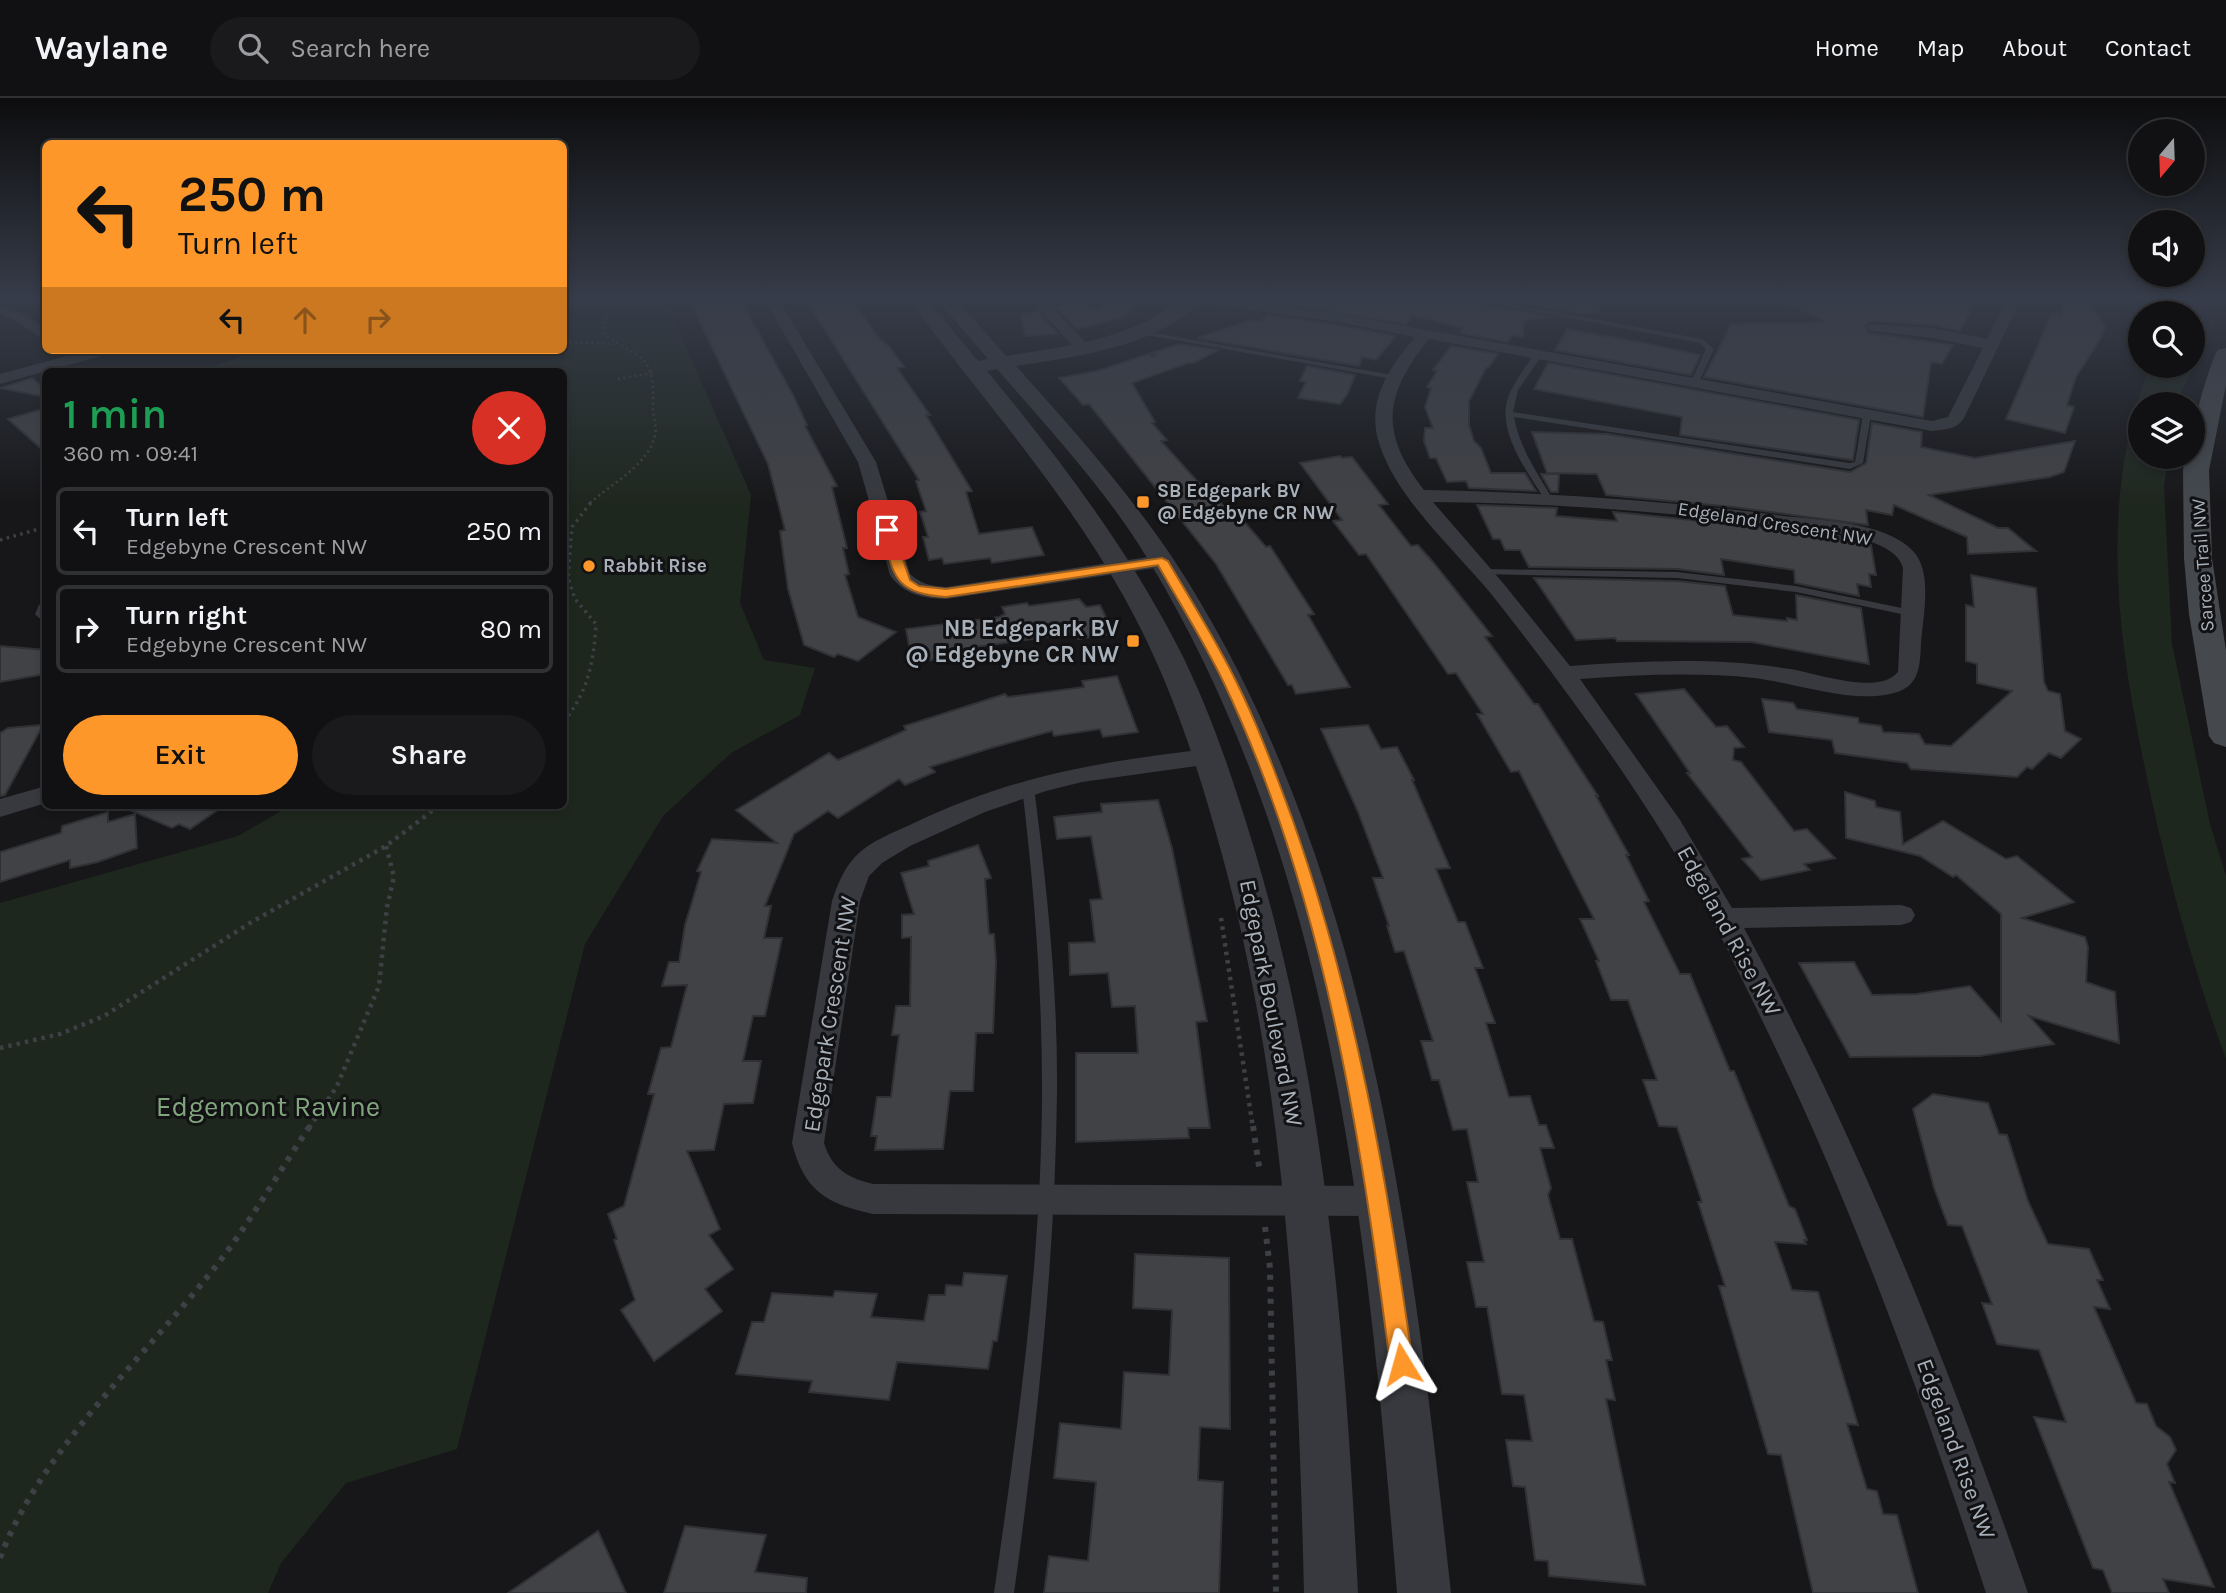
<!DOCTYPE html>
<meta charset="utf-8">
<style>
body{margin:0;font-family:Karla,sans-serif;background:#1a1a1c;color:#f1f3f6;height:100vh;display:flex;flex-direction:column;font-size:26px;white-space:nowrap}
*{box-sizing:border-box;margin:0}
p{font-size:23px;color:#9c9da0}
.icon{flex:none;width:38px;height:38px;fill:none;stroke:currentColor;stroke-width:2;stroke-linecap:round;stroke-linejoin:round}
.map{position:relative;flex:1;overflow:hidden}
.side{position:absolute;left:42px;top:270px;width:525px;height:441px;display:flex;flex-direction:column;background:#111113;border-radius:10px;box-shadow:0 4px 10px #0003,0 0 0 2px #303133}
.side>*{flex:none}
.top-card{position:absolute;left:42px;top:42px;width:525px;height:214px;border-radius:10px;box-shadow:0 4px 10px #0003,0 0 0 2px #303133;background:#fe972a;color:#111;overflow:hidden}
.needle{width:46px;rotate:199deg}
.buttons{position:absolute;left:2128px;top:21px;display:grid;gap:14px}
.buttons a{display:grid;place-items:center;width:77px;height:77px;border-radius:50%;background:#111113;box-shadow:0 4px 10px #0003,0 0 0 2px #303133;font-size:35px}
.pin{position:absolute;display:grid;place-items:center;width:60px;height:60px;color:#fff;margin:-30px;border-radius:14px;box-shadow:0 4px 10px #0006}
.me{position:absolute;width:77px;margin:-38px;rotate:352deg;stroke-linejoin:round;filter:drop-shadow(0 0 5px #0008)}
.turn{display:flex;align-items:center;gap:24px;height:147px;padding:0 21px;font-size:32px}
.turn .icon{width:91px;height:91px;stroke-width:2.5}
.turn b{display:block;font-size:49px;line-height:60px}
.lanes{display:flex;align-items:center;height:66px;padding:0 21px;background:#0003;justify-content:center;gap:35px;direction:ltr}
.lanes .off{opacity:.35}
.round{display:grid;place-items:center;flex:none;width:74px;height:74px;border-radius:37px;background:#1a1a1c}
.head{display:flex;align-items:center;justify-content:space-between;height:119px;padding:0 21px}
h1{font-size:42px;font-weight:600;line-height:52px;color:#1e9e55}
.primary-button{display:flex;gap:14px;margin-top:auto;padding:14px 21px}
.primary-button a{flex:1;height:80px;border-radius:42px;background:#fe972a;color:#111;font-size:28px;font-weight:600;line-height:80px;text-align:center}
.primary-button a+a{background:#1a1a1c;color:#f1f3f6}
ul{padding:0;list-style:none}
li{display:flex;align-items:center;gap:21px;height:88px;margin:0 14px 10px;padding:0 7px;border:4px solid #303133;border-radius:10px}
li div{flex:1}
li b{display:block;font-size:26px}
li em{font-style:normal}
header{display:flex;align-items:center;gap:42px;box-sizing:border-box;height:98px;padding:0 35px;background:#111113;border-bottom:2px solid #303133}
header strong{font-size:33px}
nav{display:flex;gap:38px;margin-inline-start:auto;font-size:24px}
.search{width:490px;height:63px;background:#1a1a1c;display:flex;align-items:center;gap:18px;box-sizing:border-box;padding:0 24px;border-radius:38px;color:#9c9da0;font-size:26px}
.map>svg:first-child{display:block}
</style>
<header>
<strong>Waylane</strong>
<div class="search"><svg class="icon" aria-label="search" viewBox="0 0 24 24"><circle cx="10" cy="10" r="6"/><path d="M15 15l6 6"/></svg>Search here</div>
<nav><a>Home</a><a>Map</a><a>About</a><a>Contact</a></nav>
</header>
<div class="map">
<svg width="2226" height="1495" viewBox="0 0 2226 1495">
<rect width="100%" height="100%" fill="#171719"/>
<g fill="#1e271e">
<path d="M564,199H664L751,397L740,505L764,562L815,570L800,617L731,655L663,718L585,846L457,1351L346,1385L281,1465L268,1495H0V805L238,738L291,707H564V273H198L262,252H564Z"/>
<path d="M2190,199H2226V205L2175,306H2140V359H2168L2164,389L2172,546L2210,726L2226,778V961C2192,868 2166,772 2146,675C2117,538 2098,402 2150,268H2193V215H2178Z"/>
</g>
<g fill="#414246" stroke="#303135" stroke-width="2">
<path d="M692,199H739L793,297L807,327L805,328L837,388L832,389L847,450H843L849,476L845,477L858,519L896,534L858,563L838,556L834,559L804,547L788,491L780,433L785,432L768,366L692,208H696Z"/>
<path d="M804,199H849L880,241L889,248L904,269L897,270L930,317H926L972,393L966,394L979,436L1032,429L1044,457L992,465L990,460L944,466L942,460L929,462L923,439H928L920,414L926,413L916,383L919,382Z"/>
<path d="M1111,199H1144L1124,219L1077,231L1056,209L1083,202L1098,211Z"/>
<path d="M1276,199H1457L1460,202L1553,219L1524,222L1523,239L1512,237L1507,244L1460,235L1463,230L1427,221L1412,218L1406,226L1278,205Z"/>
<path d="M1487,199H1599L1600,215L1583,216Z"/>
<path d="M1772,199H1978L1960,233L1933,227L1869,223L1865,228L1868,235L1953,247L1942,266L1931,264L1923,319L1704,279L1731,226L1826,224Z"/>
<path d="M2062,202L2092,207L2105,229L2101,240L2076,279L2067,307L2074,309L2065,335L2006,321L2052,215L2062,218Z"/>
<path d="M1037,213L1058,236L1025,238L1021,217Z"/>
<path d="M1267,217L1338,227L1396,238L1376,262L1362,259L1359,268L1197,240L1251,222L1260,224Z"/>
<path d="M1567,231L1645,245L1700,257L1691,277L1555,252Z"/>
<path d="M1180,246L1218,252L1194,265H1188L1132,285L1155,324L1152,325L1167,342L1161,343L1215,403L1218,402L1237,423L1243,422L1266,449L1270,448L1314,516L1308,517L1350,589L1296,596L1292,587H1288L1216,466L1089,306L1083,307L1059,280L1097,273L1148,256L1154,259L1157,257L1151,255Z"/>
<path d="M1451,248L1498,256L1488,270H1486L1469,303V327L1474,343L1481,350L1491,375H1525L1536,393L1469,390L1466,383L1447,384L1436,360H1430L1424,343L1425,330H1433L1425,309L1431,290L1427,289L1437,273L1433,272Z"/>
<path d="M1548,265L1859,322L1853,362L1680,337L1682,319L1534,291Z"/>
<path d="M1307,268L1355,277L1347,297L1340,306L1298,300L1306,284L1300,283Z"/>
<path d="M32,280L46,291V299L0,290Z"/>
<path d="M46,310V355L8,321Z"/>
<path d="M1872,325L1922,334L1921,349L1975,360L2075,343L2064,374L2050,379L1929,397L1998,430H2008L2036,453L1968,456L1967,439L1894,407L1892,417L1866,412L1868,427L1733,409L1606,397L1597,376L1547,375L1532,334L1607,336L1850,374L1866,365Z"/>
<path d="M1340,358L1342,360L1352,359L1388,406L1379,407L1411,448L1418,447L1433,464L1492,538L1485,539L1534,606H1538L1598,698H1596L1629,757H1626L1649,803L1644,804L1680,876H1690L1730,973H1734L1789,1108L1795,1111L1807,1142H1804L1806,1146L1775,1144L1792,1192L1818,1194L1858,1327L1847,1326L1867,1391L1877,1393L1883,1416L1897,1417L1918,1495H1813L1781,1357L1768,1356L1719,1188H1725L1698,1104H1702L1677,1029L1659,1028L1643,982H1657L1628,902H1611L1596,863H1599L1580,821H1594L1519,673L1511,674L1477,616H1483L1456,575L1448,576L1366,456L1359,457L1333,423L1342,422L1300,365Z"/>
<path d="M1541,376H1559L1558,394H1551Z"/>
<path d="M1477,407L1557,410L1556,418L1617,423L1613,414L1635,416L1839,438L1871,447L1876,477L1869,476L1871,489L1857,486L1859,498L1795,485L1794,472L1721,461L1724,477L1677,471L1529,469L1520,452H1505L1500,441H1493Z"/>
<path d="M1971,477L2036,490L2044,584L2048,593L2060,596L2065,633L2081,641L2061,660L2049,655L2032,671L2027,669L2017,679L1911,671L1907,665L1835,655L1832,642L1769,634L1762,601L1793,605L1797,611L1858,620L1859,625L1881,628L1883,634L1919,636L1925,646L1951,648L2012,593L1977,585V566L1966,563V507L1974,509Z"/>
<path d="M1534,480L1677,483L1725,488L1733,517L1787,523V520L1797,522L1796,497L1861,510L1869,566L1751,544L1617,543L1615,540L1576,542Z"/>
<path d="M1079,501L1086,509L1100,507L1114,536L1078,541L1075,535L940,554L942,561L912,564L906,531L999,519L1005,516L1002,509L1027,505L1029,508Z"/>
<path d="M0,548L46,552V576L0,584Z"/>
<path d="M1117,578L1138,634L1103,639L1100,631L1054,638L1052,633L991,650L930,669L935,674L905,687L899,681L838,720L828,713L794,736L765,808H771L764,840H782L765,918H753L743,963H761L753,1005L724,1006L714,1052L687,1053L720,1131L709,1137L733,1171L705,1191L722,1213L654,1263L621,1212L635,1202L614,1142L617,1141L608,1116L624,1108L654,996H648L661,950L671,949L687,887L662,888L669,864H679L685,827L701,774L697,773L712,741L777,745L736,712L829,655L838,662L906,632L904,628L1005,596L1008,599L1084,589L1082,583Z"/>
<path d="M1684,591L1716,629L1727,628L1744,649L1734,650L1733,662L1741,664L1794,733L1807,731L1835,760L1804,766L1810,772L1761,782L1742,761L1752,759L1687,675H1690L1636,596Z"/>
<path d="M43,627L5,697L0,698V635L8,630Z"/>
<path d="M1368,627L1381,651L1397,649L1414,682H1412L1450,770L1436,771L1458,824H1465L1483,870H1475L1495,925H1486L1509,999L1530,998L1539,1027H1546L1554,1050H1540L1551,1090L1548,1097L1560,1141H1572L1594,1223L1603,1224L1612,1262H1606L1615,1302L1606,1301L1645,1487L1549,1478L1548,1463L1535,1462L1525,1389L1513,1388L1506,1342L1532,1343L1524,1297L1502,1296L1487,1209H1476L1467,1164H1484L1467,1084H1478L1467,1031L1453,1032L1439,982H1432L1421,943H1433L1404,853L1395,854L1387,828H1389L1373,780H1383L1358,714L1321,631Z"/>
<path d="M1845,694L1875,703L1876,709L1900,714L1903,746L1943,723L2006,761L2017,758L2074,804L2022,820L2085,839L2088,849L2086,884L2115,894L2119,945L2029,918L2054,946L1980,958L1850,959L1799,865L1854,864L1872,897L1917,896L1970,888L2001,923V816L1956,777L1953,779L1920,758L1846,740Z"/>
<path d="M1158,702L1172,750L1207,923L1196,924L1210,1030H1188L1189,1040L1076,1044V955H1138L1135,908L1112,909L1108,875L1070,877L1069,845L1095,844L1090,802L1102,801L1091,738L1057,741L1054,719L1102,714L1101,706Z"/>
<path d="M118,707H225L190,731L179,726L172,730Z"/>
<path d="M108,714V724L135,716L137,750L98,764L70,770V762L0,784V754L61,735L62,728Z"/>
<path d="M978,747L991,780L985,781L989,836H994L996,864L993,935H976L973,993H950L943,1051L875,1052L877,1038H871L877,999H891L899,937H892L896,908H910L911,839L902,840V817L914,816L901,775L929,768L928,763Z"/>
<path d="M1933,996L1988,1005L1999,1036L2007,1037L2028,1103L2048,1146L2089,1151L2103,1182H2097L2110,1211L2094,1209L2136,1305L2147,1306L2156,1328L2170,1339L2176,1352L2167,1366L2175,1385L2169,1384L2214,1489L2163,1481L2169,1495H2112L2103,1472L2093,1470L2034,1319L2066,1324L2039,1252L1997,1246L1982,1205L1992,1206L1962,1128L1948,1127L1934,1090L1913,1011Z"/>
<path d="M1135,1156L1229,1160L1230,1331L1200,1329L1198,1382L1223,1384L1219,1495H1044L1049,1458L1088,1463L1096,1384L1054,1380L1060,1325L1121,1331L1124,1274L1169,1277L1172,1212L1133,1210Z"/>
<path d="M964,1175L1007,1178L997,1243H993L988,1271L897,1264L889,1302L809,1294L812,1283L736,1276L752,1224H764L772,1195L833,1199L835,1193L877,1196L871,1219L924,1223L929,1197H945L946,1187L962,1188Z"/>
<path d="M685,1428L766,1437L755,1474L807,1480L806,1495H664Z"/>
<path d="M598,1433L626,1495H508Z"/>
</g>
<g fill="none" stroke-linecap="round" stroke-linejoin="round">
<g stroke="#3d4145" stroke-width="2.5" stroke-dasharray="2 3.5" stroke-linecap="butt">
<path d="M564,244L615,246"/>
<path d="M618,281L652,275"/>
<path d="M590,405C610,387 646,368 654,341C658,331 653,320 653,309C654,256 644,263 604,237V224L614,199"/>
</g>
<g stroke="#3d4145" stroke-width="3.5" stroke-dasharray="2.5 4.5" stroke-linecap="butt">
<path d="M0,442L46,429"/>
<path d="M564,623C588,594 594,563 596,526L575,501L568,480L572,429L592,403"/>
</g>
<g stroke="#3d4145" stroke-width="4.5" stroke-dasharray="3.5 5" stroke-linecap="butt">
<path d="M1221,820L1253,1030"/>
<path d="M0,950L60,936L104,918L250,825L386,748L440,707"/>
<path d="M309,1030L337,988L379,888L387,809L394,779L386,748"/>
</g>
<g stroke="#3d4145" stroke-width="6" stroke-dasharray="5 7" stroke-linecap="butt">
<path d="M1253,1028L1260,1075"/>
<path d="M1265,1129L1270,1170L1276,1495"/>
<path d="M0,1460C39,1356 139,1264 208,1178C246,1132 276,1078 310,1028"/>
</g>
<g fill="#37393e" fill-rule="evenodd">
<path d="M1460,199H1473L1702,241L1714,251L1698,286L1694,288L1690,286L1706,251L1700,245Z"/>
<path d="M1138,232L1392,277L1396,279L1392,281L1136,235V233Z"/>
<path d="M1535,255L1542,257L1518,292L1513,314L1849,365L1855,364L1863,317L1867,315L1871,317L1863,365L1850,371L1514,319C1519,349 1537,374 1552,400L1545,402C1527,373 1495,332 1509,297C1515,282 1526,269 1535,255Z"/>
<path d="M1484,471L1677,474L1796,488L1911,512L1916,515L1911,518L1796,494L1677,480L1481,476L1479,474Z"/>
<path d="M1028,685L1034,689C1047,791 1058,892 1057,995C1055,1163 1037,1329 1014,1495H994C1018,1328 1042,1159 1042,990C1042,889 1034,789 1022,689Z"/>
</g>
<g fill="#37393e" fill-rule="evenodd">
<path d="M763,199H777L876,364L910,476C921,486 931,488 946,489L1162,457L1169,459L1172,463L1169,467L1162,469L946,501C923,500 904,497 890,477L858,364Z"/>
<path d="M1048,199H1065L1052,209L1087,246L1090,249L1087,252H1077L1038,211L1036,208Z"/>
<path d="M1187,199H1216L1338,216L1932,323L1948,319L1983,250L1933,240L1874,233L1869,232L1867,229L1869,226L1933,230L1987,241L2008,199H2022L1964,320C1956,332 1946,331 1932,333L1429,241C1384,297 1379,334 1424,392C1543,394 1660,402 1777,417C1816,422 1886,423 1913,453C1933,474 1923,518 1921,545C1920,571 1919,590 1890,596C1849,605 1796,585 1754,580C1696,574 1637,577 1580,581L1680,722L1732,810L1901,807L1911,810L1915,817L1911,824L1901,827L1744,830C1859,1044 1949,1266 2028,1495H1986C1922,1299 1852,1105 1761,920C1731,858 1700,795 1663,736C1611,653 1553,574 1492,497C1456,453 1398,402 1380,348C1365,305 1388,271 1415,239L1338,224L1193,204L1188,203ZM1433,404C1541,405 1649,412 1756,425C1792,430 1831,431 1866,442C1880,447 1899,454 1903,470L1898,574C1878,598 1816,575 1790,571C1717,559 1643,563 1570,568L1503,485Z"/>
<path d="M0,207L29,219L46,232V244L19,225L0,216Z"/>
<path d="M89,252H115L112,255L0,286V276Z"/>
<path d="M46,505V522L39,520L35,516L39,507Z"/>
<path d="M1209,651L1218,653L1221,659L1218,665L1082,684L1046,693L985,714L910,748L882,765L869,778L860,803L824,1045C832,1071 848,1080 873,1086L1379,1088L1391,1092L1396,1103L1391,1114L1379,1118L873,1116C827,1106 804,1093 792,1045L832,803C837,788 843,772 854,760C869,743 893,735 914,725C1013,678 1101,663 1209,651Z"/>
<path d="M46,688V705L0,719V701Z"/>
</g>
<path fill="#37393e" fill-rule="evenodd" d="M907,199H925L978,263L988,261L935,199H954L1006,258C1068,248 1134,241 1183,199H1203C1166,248 1073,259 1016,268C1071,329 1126,391 1172,459C1371,761 1412,1145 1451,1495H1397C1368,1141 1336,773 1149,463C1107,393 1050,332 997,271L987,273C1058,359 1126,448 1177,547C1210,611 1233,681 1254,750C1327,992 1345,1243 1358,1495H1304C1298,1246 1288,995 1221,753C1197,665 1169,579 1124,499C1063,390 980,299 907,199Z"/>
<path fill="#45494e" fill-rule="evenodd" d="M2226,250V287L2209,372L2212,460L2226,553V649L2214,645L2209,638L2189,516L2184,460L2183,372L2186,359H2193C2193,321 2202,292 2215,257L2218,252Z"/>
</g>
<linearGradient id="sky" x2="0" y2="1"><stop stop-color="#0d0d0e"/><stop offset="0.49" stop-color="#363c49"/><stop offset="1" stop-color="#363c49" stop-opacity="0"/></linearGradient>
<rect width="2226" height="408" fill="url(#sky)"/>
<path fill="#fe972a" stroke="#a5621b" stroke-width="2" d="M887,428L893,432L910,482L919,488L946,491L1162,460L1168,463C1191,503 1216,542 1236,583C1258,627 1275,674 1292,720C1355,898 1387,1080 1413,1266L1410,1274L1402,1278L1394,1274L1390,1266C1361,1038 1323,793 1223,583C1204,544 1180,506 1158,467L946,499C893,496 894,477 881,432Z"/>
<g fill="#fe972a" stroke="#121214" stroke-width="2.5">
<rect x="1136" y="397" width="14" height="14" rx="3.5"/>
<circle cx="589" cy="468" r="7"/>
<rect x="1126" y="536" width="14" height="14" rx="3.5"/>
</g>
<g text-anchor="middle" dominant-baseline="central" stroke-width="6" stroke-linejoin="round" paint-order="stroke">
<g font-size="19" font-weight="bold" fill="#a8b0ba" stroke="#121214" text-anchor="start">
<text x="1157" y="393">SB Edgepark BV<tspan x="1157" dy="22">@ Edgebyne CR NW</tspan></text>
<text x="603" y="468">Rabbit Rise</text>
</g>
<g font-size="19" fill="#a8b0ba" stroke="#121214">
<text transform="translate(1775 426) rotate(9)">Edgeland Crescent NW</text>
<text transform="translate(2203 467) rotate(-94)">Sarcee Trail NW</text>
</g>
<g font-size="23" font-weight="bold" fill="#a8b0ba" stroke="#121214" text-anchor="end">
<text x="1119" y="530">NB Edgepark BV<tspan x="1119" dy="26">@ Edgebyne CR NW</tspan></text>
</g>
<g font-size="23" fill="#a8b0ba" stroke="#121214">
<text transform="translate(1729 833) rotate(61)">Edgeland Rise NW</text>
<text transform="translate(1271 905) rotate(79)">Edgepark Boulevard NW</text>
<text transform="translate(830 916) rotate(-81)">Edgepark Crescent NW</text>
<text transform="translate(1956 1351) rotate(70)">Edgeland Rise NW</text>
</g>
<g font-size="28" fill="#81a67e" stroke="#121214">
<text x="268" y="1008">Edgemont Ravine</text>
</g>
</g>
</svg>
<div class="buttons">
<a><svg class="needle" viewBox="-14 -14 28 28"><path d="M0-13l5 13h-10z" fill="#e53935"/><path d="M0 13l5-13h-10z" fill="#9c9da0"/></svg></a>
<a><svg class="icon" aria-label="sound" viewBox="0 0 24 24"><path d="M4 9h4l5-4v14l-5-4H4zM17 9q2 3 0 6"/></svg></a>
<a><svg class="icon" aria-label="search" viewBox="0 0 24 24"><circle cx="10" cy="10" r="6"/><path d="M15 15l6 6"/></svg></a>
<a><svg class="icon" aria-label="layers" viewBox="0 0 24 24"><path d="M12 4l9 5-9 5-9-5zM3 14l9 5 9-5"/></svg></a>
</div>
<div class="pin" style="left:887px;top:432px;background:#d93025"><svg class="icon" aria-label="arrive" viewBox="0 0 24 24"><path d="M6 21V4h12l-3 4 3 4H6"/></svg></div>
<svg class="me" style="left:1402px;top:1266px" viewBox="-20 -20 40 40"><path d="M0-17L14 15 0 8-14 15z" fill="#fe972a" stroke="#fff" stroke-width="4"/></svg>
<div class="top-card">
<div class="turn"><svg class="icon" aria-label="left" viewBox="0 0 24 24"><path d="M17 20v-9H6M10 6l-5 5 5 5"/></svg><div><b>250 m</b>Turn left</div></div>
<div class="lanes"><svg class="icon" aria-label="left" viewBox="0 0 24 24"><path d="M17 20v-9H6M10 6l-5 5 5 5"/></svg><svg class="icon off" aria-label="ahead" viewBox="0 0 24 24"><path d="M12 20V5M6 11l6-6 6 6"/></svg><svg class="icon off" aria-label="right" viewBox="0 0 24 24"><path d="M7 20v-9h11M14 6l5 5-5 5"/></svg></div>
</div>
<section class="side">
<div class="head"><div><h1>1 min</h1><p>360 m · 09:41</p></div><a class="round" style="background:#d93025;color:#fff"><svg class="icon" aria-label="close" viewBox="0 0 24 24"><path d="M6 6l12 12M18 6L6 18"/></svg></a></div>
<ul>
<li><svg class="icon" aria-label="left" viewBox="0 0 24 24"><path d="M17 20v-9H6M10 6l-5 5 5 5"/></svg><div><b>Turn left</b><p>Edgebyne Crescent NW</p></div><em>250 m</em></li>
<li><svg class="icon" aria-label="right" viewBox="0 0 24 24"><path d="M7 20v-9h11M14 6l5 5-5 5"/></svg><div><b>Turn right</b><p>Edgebyne Crescent NW</p></div><em>80 m</em></li>
</ul>
<div class="primary-button"><a>Exit</a><a>Share</a></div>
</section>
</div>
